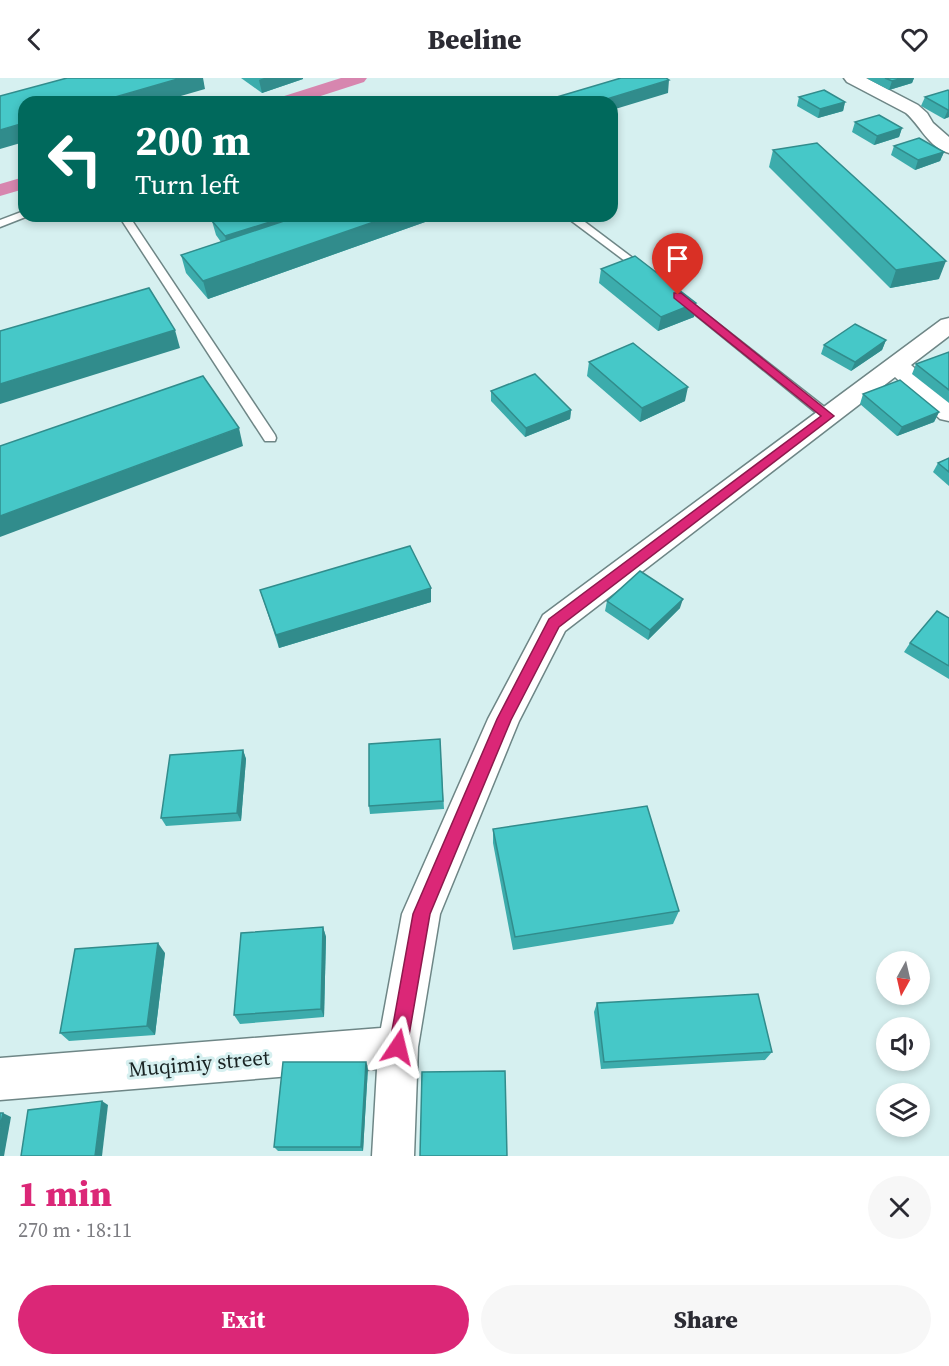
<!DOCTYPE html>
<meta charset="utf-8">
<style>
body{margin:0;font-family:"Source Serif 4",serif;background:#f7f7f7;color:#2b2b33;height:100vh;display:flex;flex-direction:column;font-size:22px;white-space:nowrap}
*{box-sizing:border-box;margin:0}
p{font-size:20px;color:#7c7c81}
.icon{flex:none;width:33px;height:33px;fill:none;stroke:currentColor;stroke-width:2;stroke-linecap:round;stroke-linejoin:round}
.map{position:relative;height:1078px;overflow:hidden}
.side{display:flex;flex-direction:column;background:#fff;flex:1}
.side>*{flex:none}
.top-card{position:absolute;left:18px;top:18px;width:600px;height:126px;border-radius:18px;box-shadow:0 3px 9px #0003;background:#00695c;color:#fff;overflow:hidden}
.needle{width:39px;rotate:188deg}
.controls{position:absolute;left:876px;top:873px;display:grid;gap:12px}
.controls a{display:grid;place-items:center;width:54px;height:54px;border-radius:50%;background:#fff;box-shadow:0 3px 9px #0003;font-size:30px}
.pin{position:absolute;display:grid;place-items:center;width:51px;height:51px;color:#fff;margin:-62px -26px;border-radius:50% 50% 50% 0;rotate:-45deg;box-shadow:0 0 6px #0007}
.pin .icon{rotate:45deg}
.me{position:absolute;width:66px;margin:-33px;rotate:10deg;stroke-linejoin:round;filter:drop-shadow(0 0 4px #0008)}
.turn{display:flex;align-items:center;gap:21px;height:126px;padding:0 18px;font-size:27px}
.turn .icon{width:78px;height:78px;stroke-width:2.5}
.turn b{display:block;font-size:42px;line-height:51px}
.round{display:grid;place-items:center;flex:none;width:63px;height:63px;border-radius:32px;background:#f7f7f7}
.head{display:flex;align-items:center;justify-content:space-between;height:102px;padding:0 18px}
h1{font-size:36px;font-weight:800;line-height:45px;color:#db2777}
.cta{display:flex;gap:12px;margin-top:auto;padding:12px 18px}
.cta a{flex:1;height:69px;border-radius:36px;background:#db2777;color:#fff;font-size:24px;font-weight:800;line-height:69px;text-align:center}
.cta a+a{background:#f7f7f7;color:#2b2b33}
header{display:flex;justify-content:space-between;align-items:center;height:78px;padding:0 18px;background:#fff;font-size:27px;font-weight:800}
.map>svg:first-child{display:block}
</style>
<header><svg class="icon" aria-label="back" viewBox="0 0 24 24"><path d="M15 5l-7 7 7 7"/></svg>Beeline<svg class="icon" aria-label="heart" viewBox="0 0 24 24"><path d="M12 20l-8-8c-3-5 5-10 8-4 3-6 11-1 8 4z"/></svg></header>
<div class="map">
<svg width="949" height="1078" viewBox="0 0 949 1078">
<rect width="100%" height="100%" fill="#d6f0f0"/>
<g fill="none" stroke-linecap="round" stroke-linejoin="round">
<g fill="#d786af" fill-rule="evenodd">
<path d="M341,0H367L364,4L302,24H275L278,20Z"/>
<path d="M24,99V111L0,118V106Z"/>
</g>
<g stroke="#6e8686" stroke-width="3">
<g id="service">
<path d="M24,133V138H28L0,149V142Z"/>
<path d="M119,138H129L275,357L276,360L275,363H265Z"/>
<path d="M565,138H577L650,193L649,195H641Z"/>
<path d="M679,215L832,335L834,338L832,341H824L675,220L673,218Z"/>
</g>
</g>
<g stroke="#6e8686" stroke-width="3">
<g id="minor">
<path d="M844,0H866L918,27L927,35L933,45L949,59V75C929,70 920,47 906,35L847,4Z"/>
<path d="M949,240V258L911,287L949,321V343L940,341L895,299L565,553L519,643L440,836L418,969L414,1078H372L377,991L0,1022V980L381,950L402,836L488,641L543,537L941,242Z"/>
</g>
</g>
<use href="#service" fill="#fff" fill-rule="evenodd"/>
<use href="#minor" fill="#fff" fill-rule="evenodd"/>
</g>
<g fill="#3cacac">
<path d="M241,0H303V1L262,15Z"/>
<path d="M868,0H914L912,5L889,12L868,1Z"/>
<path d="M949,13V39L944,41L921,28L925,19Z"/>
<path d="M799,19L845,24L843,33L818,40L797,28Z"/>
<path d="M855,44L902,50L899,59L874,67L852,54Z"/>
<path d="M894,68L944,74L940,83L915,92L891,77Z"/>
<path d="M773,72L939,201L890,210L769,89Z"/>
<path d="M215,138H442L208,221L186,195L181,177L221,164L216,157L212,143L218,141Z"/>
<path d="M601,191L696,225L694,239L658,253L599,205Z"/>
<path d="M886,262L882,272L851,293L821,276L824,267Z"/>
<path d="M949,274V325L912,296L916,286Z"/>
<path d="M589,284L685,323L640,344L587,298Z"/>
<path d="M491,313L571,332L570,341L525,359L491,323Z"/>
<path d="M863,316L939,334L934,344L897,358L860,326Z"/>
<path d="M949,380V408L933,394L938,385Z"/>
<path d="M431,510V524L279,570L260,512Z"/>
<path d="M607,523L680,530L648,562L605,533Z"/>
<path d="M949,540V601L904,574L910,565Z"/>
<path d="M440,661L444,731L370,736L369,728Z"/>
<path d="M243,672L246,681L241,743L166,748L161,740Z"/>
<path d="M493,751L679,833L673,846L513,872L493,765Z"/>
<path d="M323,849L326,859L324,939L240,946L234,937Z"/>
<path d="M165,875L155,957L69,963L60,955Z"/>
<path d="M597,925L772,974L765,982L601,991L594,934Z"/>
<path d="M368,989L363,1073H278L274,1069Z"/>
</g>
<g fill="#318c8c">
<path d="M181,0H203L205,11L160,24H98Z"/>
<path d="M264,0H303V1L262,15L259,2Z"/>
<path d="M903,0H914L912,5L889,12L892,3Z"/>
<path d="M669,2L668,15L612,32V24H597Z"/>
<path d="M845,24L843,33L818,40L820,31Z"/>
<path d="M949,31V39L944,41L948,32Z"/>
<path d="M24,45V64L0,71V52Z"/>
<path d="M902,50L899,59L874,67L877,58Z"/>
<path d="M944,74L940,83L915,92L918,82Z"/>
<path d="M218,138H233L219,142Z"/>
<path d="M289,138H337L228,171L225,158Z"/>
<path d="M391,138H442L208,221L203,203Z"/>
<path d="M946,183L939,201L890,210L896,192Z"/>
<path d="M696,225L694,239L658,253L661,239Z"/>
<path d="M175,252L180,270L0,326V306Z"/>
<path d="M886,262L882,272L851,293L855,284Z"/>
<path d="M688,309L685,323L640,344L642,330Z"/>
<path d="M571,332L570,341L525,359L526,350Z"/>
<path d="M939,334L934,344L897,358L902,349Z"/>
<path d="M239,350L243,368L0,459V438Z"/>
<path d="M431,510V524L279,570L276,557Z"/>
<path d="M683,521L680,530L648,562L650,552Z"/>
<path d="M243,672L246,681L241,743L237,735Z"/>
<path d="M323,849L326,859L324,939L321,931Z"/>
<path d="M158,865L165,875L155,957L147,948Z"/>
<path d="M366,984L368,989L363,1073L361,1069Z"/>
<path d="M102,1023L108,1027L102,1078H95Z"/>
<path d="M3,1035L11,1039L4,1078H0V1050Z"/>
</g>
<g fill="#46c8c8" stroke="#318c8c" stroke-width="1.5">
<path d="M67,0H181L98,24H24V45L0,52V18Z"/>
<path d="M621,0H666L669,2L597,24H540Z"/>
<path d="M885,0H903L892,3Z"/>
<path d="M824,12L845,24L820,31L799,19Z"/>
<path d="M948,12L949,13V31L948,32L925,19Z"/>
<path d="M879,37L902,50L877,58L855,44Z"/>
<path d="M919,60L944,74L918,82L894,68Z"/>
<path d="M817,65L946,183L896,192L773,72Z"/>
<path d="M229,138H289L225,158L212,143Z"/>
<path d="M299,138H391L203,203L181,177Z"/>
<path d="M635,178L696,225L661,239L601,191Z"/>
<path d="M149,210L175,252L0,306V253Z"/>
<path d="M855,246L886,262L855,284L824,267Z"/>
<path d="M633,265L688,309L642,330L589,284Z"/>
<path d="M949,274V312L916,286Z"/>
<path d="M535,296L571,332L526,350L491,313Z"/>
<path d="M203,298L239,350L0,438V368Z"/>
<path d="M900,302L939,334L902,349L863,316Z"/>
<path d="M949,380V394L938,385Z"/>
<path d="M410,468L431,510L276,557L260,512Z"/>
<path d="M640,493L683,521L650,552L607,523Z"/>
<path d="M937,533L949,540V588L910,565Z"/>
<path d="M440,661L443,723L369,728V666Z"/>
<path d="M243,672L237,735L161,740L170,677Z"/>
<path d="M647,728L679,833L515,859L493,751Z"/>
<path d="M323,849L321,931L234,937L241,855Z"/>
<path d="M158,865L147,948L60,955L75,871Z"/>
<path d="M758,916L772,974L604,984L597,925Z"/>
<path d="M283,984H366L361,1069H274Z"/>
<path d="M505,993L507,1078H420L422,994Z"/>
<path d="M102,1023L95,1078H21L28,1032Z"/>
<path d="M0,1035H3L0,1050Z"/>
</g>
<path fill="#db2777" stroke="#8e194d" stroke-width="1.5" d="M674,215H681L834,338L559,549L511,642L430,836L407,969L404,975L398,978L391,975L389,969L413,836L497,641L549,541L821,338L674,220Z"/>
<g text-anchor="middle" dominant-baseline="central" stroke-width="6" stroke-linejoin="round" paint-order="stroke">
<g font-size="21" fill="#192323" stroke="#d6f0f0">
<text transform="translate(199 985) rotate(-5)">Muqimiy street</text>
</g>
</g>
</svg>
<div class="controls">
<a><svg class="needle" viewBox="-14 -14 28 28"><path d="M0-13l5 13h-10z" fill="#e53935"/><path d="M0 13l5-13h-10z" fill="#7c7c81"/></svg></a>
<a><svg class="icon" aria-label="sound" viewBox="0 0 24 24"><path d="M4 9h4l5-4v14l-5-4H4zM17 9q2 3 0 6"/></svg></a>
<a><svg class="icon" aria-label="layers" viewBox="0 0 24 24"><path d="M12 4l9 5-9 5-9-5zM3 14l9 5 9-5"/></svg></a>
</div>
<div class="pin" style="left:678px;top:217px;background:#d93025"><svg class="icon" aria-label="arrive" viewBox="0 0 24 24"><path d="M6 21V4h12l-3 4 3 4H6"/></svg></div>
<svg class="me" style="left:398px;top:969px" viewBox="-20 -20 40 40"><path d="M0-17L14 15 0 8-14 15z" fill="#db2777" stroke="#fff" stroke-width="4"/></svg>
<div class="top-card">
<div class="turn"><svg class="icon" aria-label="left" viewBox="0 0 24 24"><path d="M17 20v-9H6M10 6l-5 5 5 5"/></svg><div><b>200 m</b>Turn left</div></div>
</div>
</div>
<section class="side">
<div class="head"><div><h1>1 min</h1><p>270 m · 18:11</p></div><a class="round"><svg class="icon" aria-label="close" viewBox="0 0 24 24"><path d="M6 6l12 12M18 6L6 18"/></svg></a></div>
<div class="cta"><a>Exit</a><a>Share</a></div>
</section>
